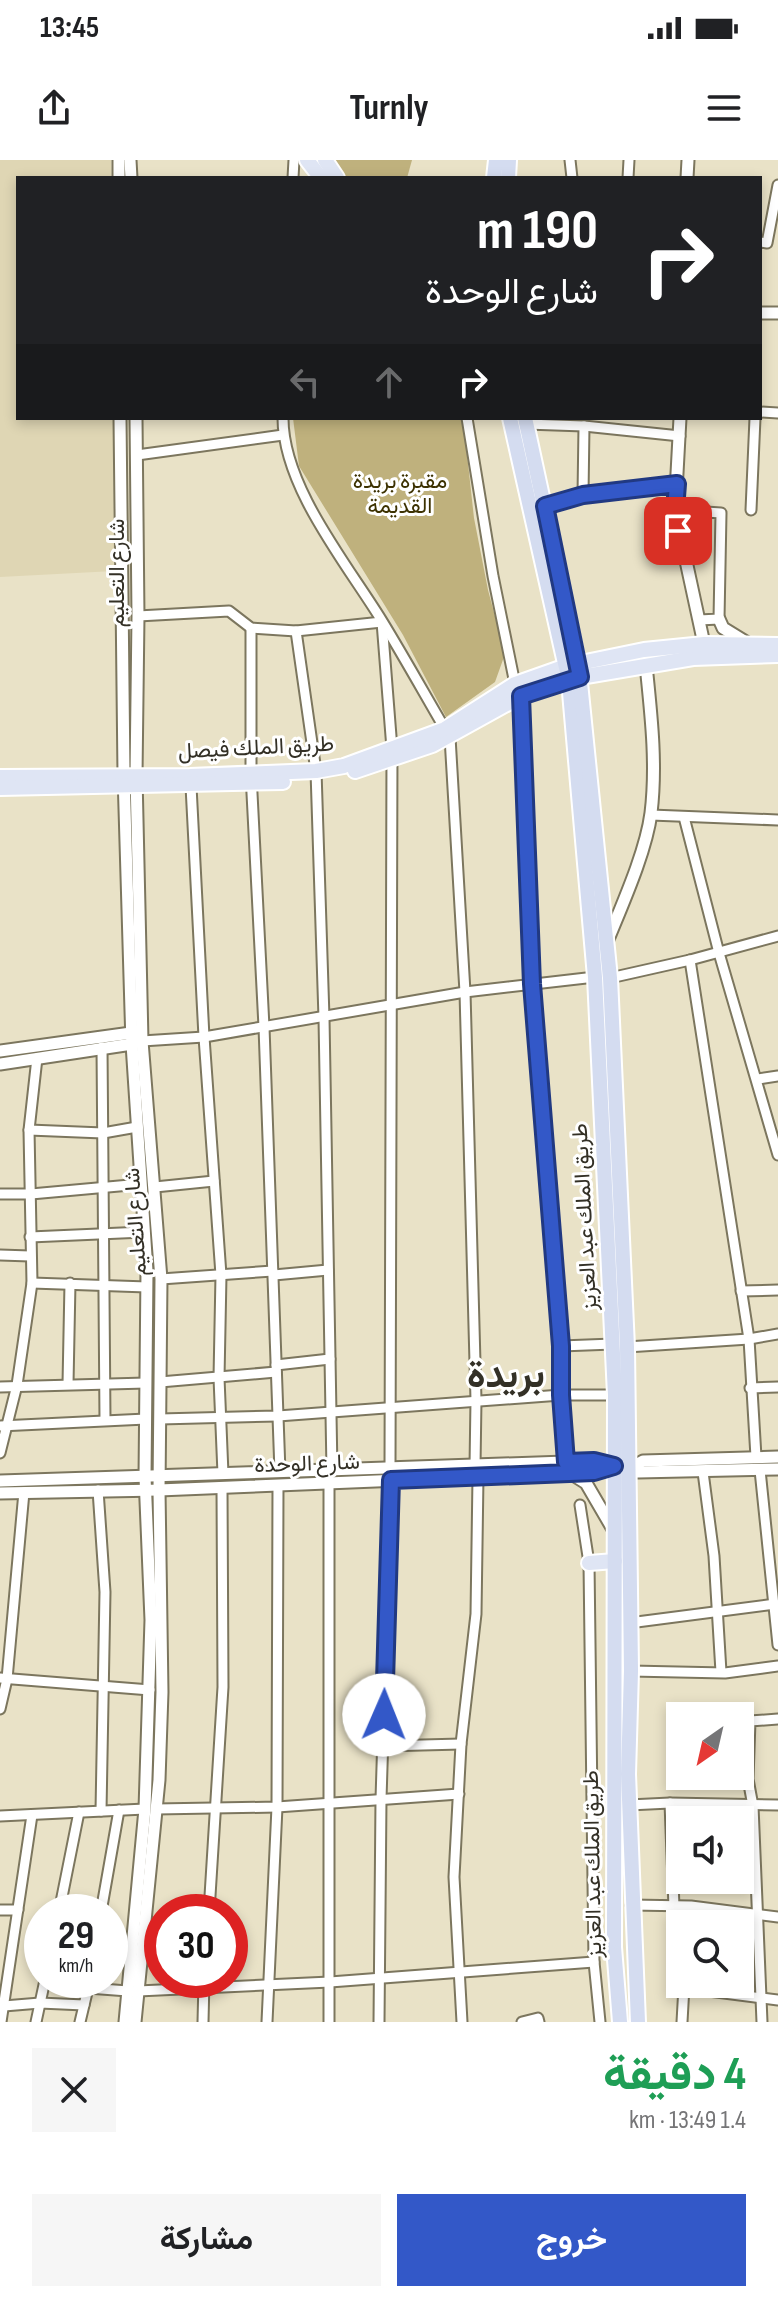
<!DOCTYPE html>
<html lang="ar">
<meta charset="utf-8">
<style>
body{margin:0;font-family:"Sofia Sans Condensed",Vazirmatn,sans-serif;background:#f6f6f6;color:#202124;direction:rtl;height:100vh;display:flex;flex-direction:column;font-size:30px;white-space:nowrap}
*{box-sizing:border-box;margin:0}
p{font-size:26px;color:#757577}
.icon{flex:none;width:44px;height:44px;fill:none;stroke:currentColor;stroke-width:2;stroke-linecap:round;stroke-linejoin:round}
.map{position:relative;height:1862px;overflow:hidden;direction:ltr}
.panel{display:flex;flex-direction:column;background:#fff;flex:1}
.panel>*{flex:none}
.hud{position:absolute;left:16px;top:16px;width:746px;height:244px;border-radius:0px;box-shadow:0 4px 12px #0003;direction:rtl;background:#202124;color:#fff;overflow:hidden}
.needle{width:52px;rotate:214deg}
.buttons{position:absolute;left:666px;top:1542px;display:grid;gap:16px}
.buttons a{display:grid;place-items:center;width:88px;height:88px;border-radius:0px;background:#fff;box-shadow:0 4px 12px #0003;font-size:40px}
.speed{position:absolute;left:24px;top:1734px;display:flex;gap:16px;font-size:40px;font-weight:700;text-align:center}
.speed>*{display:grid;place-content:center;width:104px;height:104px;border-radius:50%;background:#fff;box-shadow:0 4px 12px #0003;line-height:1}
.speed small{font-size:20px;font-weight:400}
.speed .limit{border:12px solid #d22;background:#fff;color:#111}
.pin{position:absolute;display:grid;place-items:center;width:68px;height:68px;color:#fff;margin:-34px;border-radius:16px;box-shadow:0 4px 12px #0006}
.me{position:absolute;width:88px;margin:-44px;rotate:1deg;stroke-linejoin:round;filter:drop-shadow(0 0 6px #0008)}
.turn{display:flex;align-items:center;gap:28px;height:168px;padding:0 32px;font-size:36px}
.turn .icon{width:104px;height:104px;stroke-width:2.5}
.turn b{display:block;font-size:56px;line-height:68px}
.lanes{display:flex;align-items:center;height:76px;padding:0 32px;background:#0003;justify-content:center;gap:40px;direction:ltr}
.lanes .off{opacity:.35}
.round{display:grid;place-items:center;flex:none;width:84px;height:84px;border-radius:0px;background:#f6f6f6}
.summary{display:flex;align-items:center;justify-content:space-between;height:136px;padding:0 32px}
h1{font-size:48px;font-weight:700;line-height:60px;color:#1e9e55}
.action{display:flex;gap:16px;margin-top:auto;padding:16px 32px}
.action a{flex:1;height:92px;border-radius:0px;background:#3358c8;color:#fff;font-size:32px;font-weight:700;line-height:92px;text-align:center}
.action a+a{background:#f6f6f6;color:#202124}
.status{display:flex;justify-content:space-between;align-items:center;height:56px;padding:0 40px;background:#fff;direction:ltr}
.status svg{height:22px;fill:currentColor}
header{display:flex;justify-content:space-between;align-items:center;height:104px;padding:0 32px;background:#fff;font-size:36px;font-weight:700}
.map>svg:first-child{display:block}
</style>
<div class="status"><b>13:45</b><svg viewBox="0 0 49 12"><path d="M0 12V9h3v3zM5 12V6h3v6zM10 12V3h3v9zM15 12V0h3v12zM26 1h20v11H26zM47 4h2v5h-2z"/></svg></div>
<header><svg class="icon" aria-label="menu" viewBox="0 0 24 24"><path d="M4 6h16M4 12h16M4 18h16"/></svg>Turnly<svg class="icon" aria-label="share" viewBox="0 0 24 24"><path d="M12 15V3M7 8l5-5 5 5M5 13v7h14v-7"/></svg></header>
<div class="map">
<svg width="778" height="1862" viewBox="0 0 778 1862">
<rect width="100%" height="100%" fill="#e9e2c7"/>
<path fill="#dfd6b4" d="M0,0H111V18H18V258H113L114,411L0,417Z"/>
<g fill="#bfb17d">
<path d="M334,0H412L407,18H344L338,11Z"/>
<path d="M293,258H463L474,358L488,430L505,494L495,522L446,557L403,475L299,306Z"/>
</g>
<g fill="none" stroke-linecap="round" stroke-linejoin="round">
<g stroke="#7c765e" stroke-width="13">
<g id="minor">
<path d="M570,0L572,18"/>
<path d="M293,18L294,0"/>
<path d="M628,18L629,0"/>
<path d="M760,82L767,83L778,25"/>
<path d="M760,252L778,253"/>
<path d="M283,258C283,327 347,404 382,461C404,497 424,533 445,569"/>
<path d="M467,258L493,416L515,524"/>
<path d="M526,264L584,266L680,276"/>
<path d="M137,295L283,275"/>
<path d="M583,335L584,266"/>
<path d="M545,346L583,335L677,324"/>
<path d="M675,350L721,353L719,459L699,460"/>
<path d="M751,350L755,258"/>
<path d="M138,456L229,451L251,468L296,471L382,462L392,589L390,1309"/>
<path d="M251,468V614L264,867L280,1312"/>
<path d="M296,471L316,611L324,858L332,1311"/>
<path d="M521,536L532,824L561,1186V1235L566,1302"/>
<path d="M450,577L465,832L476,1240L475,1306"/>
<path d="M191,626L204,877L221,1115L219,1218L223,1314"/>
<path d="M651,655L778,660"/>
<path d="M684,657L719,793L778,995"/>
<path d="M690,800L749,1179L756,1297"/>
<path d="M610,818L690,800L778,776"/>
<path d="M142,881L204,877L465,832L595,817"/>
<path d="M102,887L105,1260"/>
<path d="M758,919L778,916"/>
<path d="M29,970L103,973L137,967"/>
<path d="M155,1027L214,1021"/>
<path d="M0,1034H31L141,1024"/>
<path d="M30,1077L144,1072"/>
<path d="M0,1095L30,1096"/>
<path d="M274,1115L328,1110"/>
<path d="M161,1119L273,1111"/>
<path d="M32,1123L147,1127"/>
<path d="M741,1131L778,1130"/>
<path d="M561,1186L613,1184"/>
<path d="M627,1187L749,1179L778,1174"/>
<path d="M276,1205L330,1199"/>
<path d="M160,1222L276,1212"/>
<path d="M68,1224L70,1123"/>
<path d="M0,1227L146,1223"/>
<path d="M750,1228L778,1227"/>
<path d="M160,1259L278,1256L561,1235H615"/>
<path d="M0,1266L146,1259"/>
<path d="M0,1293L17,1225L32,1123L29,970L37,898"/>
<path d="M760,1310L778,1485"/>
<path d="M703,1312L714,1396L721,1512"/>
<path d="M329,1323V1862"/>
<path d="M98,1330L105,1432L101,1651"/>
<path d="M580,1345L589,1403L594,1802L600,1862"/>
<path d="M629,1463L775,1444"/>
<path d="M631,1511L725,1513L778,1506"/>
<path d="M0,1518L150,1530"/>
<path d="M0,1549L7,1519L24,1332"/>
<path d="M384,1586L461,1584"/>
<path d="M670,1643L674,1747"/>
<path d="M629,1645L670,1643L778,1645"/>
<path d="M156,1649L277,1647L459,1634"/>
<path d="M0,1656L145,1649"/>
<path d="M631,1745L691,1746L778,1757"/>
<path d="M681,1747L682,1764"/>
<path d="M0,1750H18"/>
<path d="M59,1752L79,1652"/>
<path d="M101,1752L119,1650"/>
<path d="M209,1752L223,1527L222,1328"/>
<path d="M88,1828L128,1831"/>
<path d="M685,1828L778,1840"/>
<path d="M138,1831L330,1822L594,1802"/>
<path d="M4,1846L40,1843L84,1845"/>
<path d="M1,1862L32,1655"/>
<path d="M36,1862L45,1820"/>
<path d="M80,1862L90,1820"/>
<path d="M203,1862L204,1820"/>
<path d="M267,1862L277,1647L278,1325"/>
<path d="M379,1862L381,1639L391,1320"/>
<path d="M462,1862L454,1717L461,1584L476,1454L478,1317"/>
<path d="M522,1862L538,1858L539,1862"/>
<path d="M682,1862L684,1826"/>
<path d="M762,1862L753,1646L748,1619L750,1561L778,1559"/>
</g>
</g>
<g stroke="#7c765e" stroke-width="15">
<g id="tertiary">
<path d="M119,0V18"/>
<path d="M130,0L131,18"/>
<path d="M687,18L688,0"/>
<path d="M760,153H778"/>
<path d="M120,258L124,615L132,884L147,1111L145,1317L151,1460L145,1649L125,1862"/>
<path d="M680,258L675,350L704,484"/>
<path d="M719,459L723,468L749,484"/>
<path d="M607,782C622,745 646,692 651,653C657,604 651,554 646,505"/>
<path d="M0,891L131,873"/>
<path d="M0,904L132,884"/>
<path d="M627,1310L643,1301L778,1297"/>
<path d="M627,1310L638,1312L778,1309"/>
<path d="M570,1313L586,1323L614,1371"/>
<path d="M0,1321L594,1301L613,1305"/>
<path d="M0,1333L159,1330L594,1312L614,1306"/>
<path d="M135,1862L159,1620L162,1532L159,1330L161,1119L142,881L136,616L138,456L136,258"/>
</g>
</g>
<g stroke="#fff" stroke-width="18">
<g id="primary">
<path d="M307,0L321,18"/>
<path d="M325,0L337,18"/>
<path d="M355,611L432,585L521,536L580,517L693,498L778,495"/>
<path d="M0,617L190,616L316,611L344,606L445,569L515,524L566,506L644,490L704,484L778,485"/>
<path d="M0,628L283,622"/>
<path d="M589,1403L615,1401"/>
</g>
</g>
<g stroke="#fff" stroke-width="18">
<g id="trunk">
<path d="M494,18L496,0"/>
<path d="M508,18L509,0"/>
<path d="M510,258L569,521L595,817L615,1235L614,1787L620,1862"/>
<path d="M525,258L578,503L610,818L627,1187L631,1511L628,1614L638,1862"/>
</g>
</g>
<use href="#minor" stroke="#fff" stroke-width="9"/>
<use href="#tertiary" stroke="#fff" stroke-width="11"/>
<use href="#primary" stroke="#dfe5f4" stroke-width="14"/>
<use href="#trunk" stroke="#d4dcf0" stroke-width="14"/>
</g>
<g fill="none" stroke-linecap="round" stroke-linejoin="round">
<g stroke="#213982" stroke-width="20">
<path id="route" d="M384,1555L391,1320L594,1312L614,1306L594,1301L566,1302L561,1235V1186L532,824L521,536L580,517L545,346L583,335L677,324L675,350L678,371"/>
</g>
<use href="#route" stroke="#3358c8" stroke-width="14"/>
</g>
<g text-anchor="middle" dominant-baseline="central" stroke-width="6" stroke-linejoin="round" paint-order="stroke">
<g font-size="22" fill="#3c3100" stroke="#fff">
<text x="400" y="321">مقبرة بريدة<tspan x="400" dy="25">القديمة</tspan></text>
</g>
<g font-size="22" fill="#333026" stroke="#fff">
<text transform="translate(117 413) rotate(-90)">شارع التعليم</text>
<text transform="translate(256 588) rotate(-3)">طريق الملك فيصل</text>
<text transform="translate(585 1057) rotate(-93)">طريق الملك عبد العزيز</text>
<text transform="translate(136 1062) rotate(-94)">شارع التعليم</text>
<text transform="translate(307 1304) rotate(-2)">شارع الوحدة</text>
<text transform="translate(593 1704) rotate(-91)">طريق الملك عبد العزيز</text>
</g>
<g font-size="38" font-weight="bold" fill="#333026" stroke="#fff">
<text x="506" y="1215">بريدة</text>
</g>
</g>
</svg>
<div class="buttons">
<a><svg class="needle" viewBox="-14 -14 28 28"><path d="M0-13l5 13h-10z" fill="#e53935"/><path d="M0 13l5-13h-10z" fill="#757577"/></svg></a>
<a><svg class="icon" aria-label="sound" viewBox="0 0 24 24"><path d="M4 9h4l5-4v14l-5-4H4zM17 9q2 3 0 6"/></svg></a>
<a><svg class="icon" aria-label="search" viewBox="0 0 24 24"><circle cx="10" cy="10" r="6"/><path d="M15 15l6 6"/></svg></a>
</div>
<div class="speed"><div>29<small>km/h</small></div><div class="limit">30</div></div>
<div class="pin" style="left:678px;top:371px;background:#d93025"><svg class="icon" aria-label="arrive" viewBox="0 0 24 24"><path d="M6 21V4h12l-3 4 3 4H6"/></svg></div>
<svg class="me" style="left:384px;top:1555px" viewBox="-20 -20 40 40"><circle r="19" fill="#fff"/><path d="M0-13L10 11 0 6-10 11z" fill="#3358c8"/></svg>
<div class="hud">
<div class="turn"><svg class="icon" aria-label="right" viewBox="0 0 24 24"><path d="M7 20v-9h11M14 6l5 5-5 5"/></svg><div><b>190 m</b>شارع الوحدة</div></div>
<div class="lanes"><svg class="icon off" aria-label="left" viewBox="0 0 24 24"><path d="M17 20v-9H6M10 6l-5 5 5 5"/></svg><svg class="icon off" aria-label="ahead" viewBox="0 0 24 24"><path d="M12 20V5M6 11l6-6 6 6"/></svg><svg class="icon" aria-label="right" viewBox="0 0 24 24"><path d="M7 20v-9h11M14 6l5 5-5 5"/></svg></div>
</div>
</div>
<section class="panel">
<div class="summary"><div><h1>4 دقيقة</h1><p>1.4 km · 13:49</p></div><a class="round"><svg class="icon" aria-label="close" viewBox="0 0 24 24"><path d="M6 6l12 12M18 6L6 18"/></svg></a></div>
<div class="action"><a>خروج</a><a>مشاركة</a></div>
</section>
